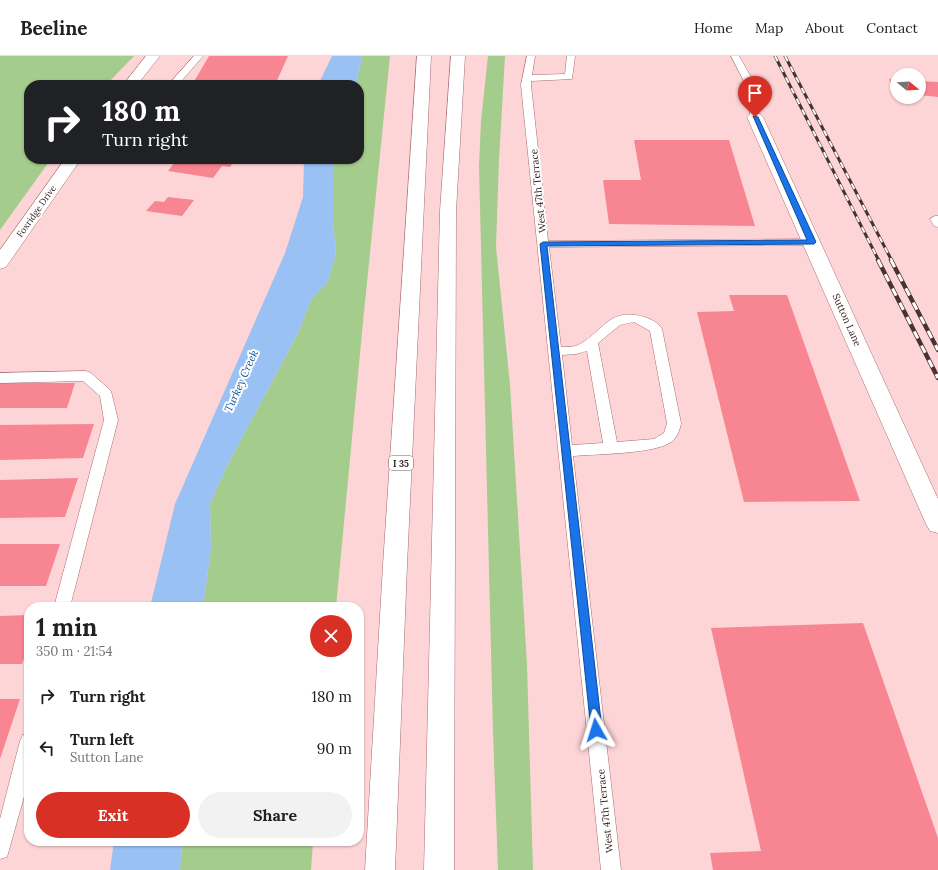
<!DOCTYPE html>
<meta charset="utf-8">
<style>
body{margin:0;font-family:Lora,serif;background:#f2f2f2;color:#202124;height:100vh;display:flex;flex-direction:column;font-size:15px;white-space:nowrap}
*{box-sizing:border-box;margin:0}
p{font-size:13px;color:#757577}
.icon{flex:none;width:22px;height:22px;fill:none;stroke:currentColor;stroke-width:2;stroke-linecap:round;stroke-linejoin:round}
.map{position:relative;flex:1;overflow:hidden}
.sheet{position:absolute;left:24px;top:546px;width:340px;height:244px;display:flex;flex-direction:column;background:#fff;border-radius:16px;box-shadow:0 1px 3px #0004}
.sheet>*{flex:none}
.top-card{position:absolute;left:24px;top:24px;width:340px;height:84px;border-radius:16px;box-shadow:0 1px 3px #0004;background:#202124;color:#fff;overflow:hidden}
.needle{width:26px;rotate:108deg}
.tools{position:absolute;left:890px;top:12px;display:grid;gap:8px}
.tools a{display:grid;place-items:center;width:36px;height:36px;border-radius:50%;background:#fff;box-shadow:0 1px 3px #0004;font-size:20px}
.pin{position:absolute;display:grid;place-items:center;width:34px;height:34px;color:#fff;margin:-41px -17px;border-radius:50% 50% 50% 0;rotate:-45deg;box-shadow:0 0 4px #0007}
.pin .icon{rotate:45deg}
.me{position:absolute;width:44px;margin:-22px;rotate:354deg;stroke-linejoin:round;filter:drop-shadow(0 0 3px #0008)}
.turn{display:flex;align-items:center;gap:14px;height:84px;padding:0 12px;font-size:18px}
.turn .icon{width:52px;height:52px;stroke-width:2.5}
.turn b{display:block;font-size:28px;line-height:34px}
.round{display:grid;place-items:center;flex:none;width:42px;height:42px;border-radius:21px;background:#f2f2f2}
.headline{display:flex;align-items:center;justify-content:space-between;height:68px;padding:0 12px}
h1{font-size:24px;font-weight:700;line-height:30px}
.cta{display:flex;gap:8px;margin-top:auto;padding:8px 12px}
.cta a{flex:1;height:46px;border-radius:24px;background:#d93025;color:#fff;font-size:16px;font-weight:700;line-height:46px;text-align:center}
.cta a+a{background:#f2f2f2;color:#202124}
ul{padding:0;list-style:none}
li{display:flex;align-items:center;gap:12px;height:52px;padding:0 12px}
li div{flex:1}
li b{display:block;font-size:15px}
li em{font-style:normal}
header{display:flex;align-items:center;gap:24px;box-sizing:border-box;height:56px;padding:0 20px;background:#fff;border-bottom:1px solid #e0e0e0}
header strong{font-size:19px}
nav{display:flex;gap:22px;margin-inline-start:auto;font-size:14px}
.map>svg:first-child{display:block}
</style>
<header>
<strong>Beeline</strong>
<nav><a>Home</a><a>Map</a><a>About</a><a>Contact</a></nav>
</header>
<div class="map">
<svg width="938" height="814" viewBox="0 0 938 814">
<rect width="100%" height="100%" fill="#fed5d7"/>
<g fill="#a4cc8c">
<path d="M0,0H134L106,29H29V103H51L0,174Z"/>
<path d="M362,0H390L363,266L336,551H203L211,493L210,448L227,410L298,277L311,244L328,225L336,197L333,166L332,107L333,103H359V29H356Z"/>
<path d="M488,0H505L499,104L496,191L510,329L527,609L533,814H498L493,676L479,110L481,65Z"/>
<path d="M182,785H313L311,814H180Z"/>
</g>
<g fill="#99c1f4">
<path d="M332,0H362L356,29H318Z"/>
<path d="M304,103H333V166L336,197L328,225L311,244L298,277L227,410L210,448L211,493L203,551H150L175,448L285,197L303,141Z"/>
<path d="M114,785H182L180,814H110Z"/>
</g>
<g fill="#f88592">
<path d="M209,0H288L275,29H192Z"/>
<path d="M889,23L897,24V38H894Z"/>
<path d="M919,25L938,26V41L919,39Z"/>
<path d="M634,84H729L755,170L609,168L603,124H641Z"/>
<path d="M177,103L200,106L202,103H235L230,111L222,110L213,122L168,115Z"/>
<path d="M168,141L194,144L182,160L146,155L155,145L164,146Z"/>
<path d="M729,239H787L860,445L744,446L697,256L734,255Z"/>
<path d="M0,327H75L67,352H0Z"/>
<path d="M94,368L83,402L0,404V369Z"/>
<path d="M78,422L65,461L0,462V424Z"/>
<path d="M0,488H60L46,530H0Z"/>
<path d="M29,559V587L22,608H0V560Z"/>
<path d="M863,567L938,782V814H713L710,797L761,795L711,572Z"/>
<path d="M0,643H20L0,703Z"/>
</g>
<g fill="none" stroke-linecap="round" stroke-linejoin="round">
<g stroke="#a86d72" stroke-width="1">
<g id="lane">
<path d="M194,0H203L178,29H168Z"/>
<path d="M527,0H535L532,19L565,18L567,0H575L572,23L531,25V29L548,185L812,183L818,186L812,189L549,191L561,291C565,291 572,291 576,290C602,279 607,250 644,261C651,263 659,267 662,273L681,367C680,374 677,382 671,386C655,398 595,398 573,400L621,814H601L521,29ZM634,266L650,275L667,367L664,377L654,383L617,386L598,287L620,269ZM587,295L603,387L572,389L562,299L576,298Z"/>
<path d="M731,0H739L760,37L758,63L755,64L750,61V37Z"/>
<path d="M935,160H938V171L934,170L930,163Z"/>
<path d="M86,315L91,317L111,335L118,364L70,551H54L104,364L100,340L83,325L0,327V317Z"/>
<path d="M29,677V723L9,794L7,801L0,803V763L20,685L23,679Z"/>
</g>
</g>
<g stroke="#a86d72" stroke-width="1">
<g id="street">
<path d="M146,0H160L137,29H123Z"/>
<path d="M755,56L760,58L763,61L938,443V477L930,475L926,468L747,61L750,58Z"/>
<path d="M65,103H81L6,211L0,213V194Z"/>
</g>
</g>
<g stroke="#a86d72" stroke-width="1">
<g id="highway">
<path d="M417,0H431L407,509L395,814H365L383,509Z"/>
<path d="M451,0H465L456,155L454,814H424L440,155Z"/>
</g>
</g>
<use href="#lane" fill="#fff" fill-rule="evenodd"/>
<use href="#street" fill="#fff" fill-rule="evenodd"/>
<use href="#highway" fill="#fff" fill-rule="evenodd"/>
<g stroke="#4a3133" stroke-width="3">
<g id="rail-far1">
<path d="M775,0L879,205"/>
<path d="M785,0L892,205"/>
</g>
</g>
<g stroke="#4a3133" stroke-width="4.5">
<g id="rail">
<path d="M878,204L938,322"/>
<path d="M891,204L938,294"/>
</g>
</g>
<use href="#rail-far1" stroke="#fff" stroke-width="2" stroke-dasharray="6" stroke-linecap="butt"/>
<use href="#rail" stroke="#fff" stroke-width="3" stroke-dasharray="8" stroke-linecap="butt"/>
</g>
<path fill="#1a73e8" stroke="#114b97" d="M753,60L758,61L816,186L814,188L547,190L602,674L600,678L596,680L592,678L591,674L540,188L543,186L807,184Z"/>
<g text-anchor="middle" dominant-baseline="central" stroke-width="4" stroke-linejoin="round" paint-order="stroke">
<g font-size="9" fill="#30191b" stroke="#fff">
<text transform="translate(36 155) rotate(-55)">Foxridge Drive</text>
</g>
<rect fill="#fff" stroke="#6e5e5f" stroke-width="1" x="389" y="400" width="24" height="14" rx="3"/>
<g font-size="9" font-weight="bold" fill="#30191b">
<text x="401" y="407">I 35</text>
</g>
<g font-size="10" fill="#30191b" stroke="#fff">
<text transform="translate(538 135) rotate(-96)">West 47th Terrace</text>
<text transform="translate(847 264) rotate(66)">Sutton Lane</text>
<text transform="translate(605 755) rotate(-96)">West 47th Terrace</text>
</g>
<g font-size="11" font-style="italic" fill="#06519a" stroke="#fff">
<text transform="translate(241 325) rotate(-66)">Turkey Creek</text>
</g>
</g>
</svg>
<div class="tools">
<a><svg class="needle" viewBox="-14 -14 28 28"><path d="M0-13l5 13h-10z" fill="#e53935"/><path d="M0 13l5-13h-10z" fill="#757577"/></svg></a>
</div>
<div class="pin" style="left:755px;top:61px;background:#d93025"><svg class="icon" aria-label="arrive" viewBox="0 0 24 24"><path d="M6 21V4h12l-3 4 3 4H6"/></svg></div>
<svg class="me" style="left:596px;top:674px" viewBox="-20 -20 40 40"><path d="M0-17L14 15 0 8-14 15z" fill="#1a73e8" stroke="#fff" stroke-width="4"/></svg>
<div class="top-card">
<div class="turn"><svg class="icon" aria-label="right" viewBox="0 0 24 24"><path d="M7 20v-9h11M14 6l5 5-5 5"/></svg><div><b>180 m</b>Turn right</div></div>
</div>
<section class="sheet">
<div class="headline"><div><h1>1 min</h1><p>350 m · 21:54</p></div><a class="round" style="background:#d93025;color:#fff"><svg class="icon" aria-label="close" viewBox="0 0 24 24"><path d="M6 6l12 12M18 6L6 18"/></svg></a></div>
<ul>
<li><svg class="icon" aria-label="right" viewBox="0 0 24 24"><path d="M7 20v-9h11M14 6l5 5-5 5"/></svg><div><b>Turn right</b></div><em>180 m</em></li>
<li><svg class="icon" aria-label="left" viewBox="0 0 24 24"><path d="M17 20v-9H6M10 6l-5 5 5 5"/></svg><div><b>Turn left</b><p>Sutton Lane</p></div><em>90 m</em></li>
</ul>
<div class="cta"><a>Exit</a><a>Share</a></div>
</section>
</div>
